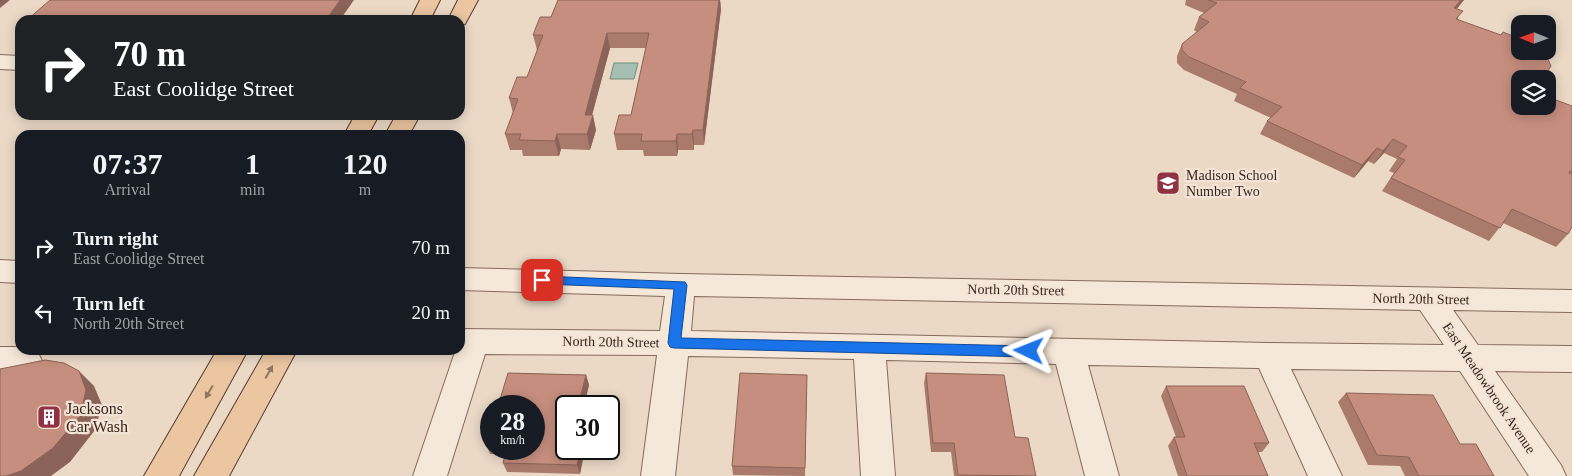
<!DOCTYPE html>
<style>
body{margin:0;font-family:"Times New Roman",serif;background:#242831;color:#f1f3f6;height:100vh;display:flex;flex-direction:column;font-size:19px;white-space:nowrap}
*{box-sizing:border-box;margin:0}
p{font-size:16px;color:#9ea1a6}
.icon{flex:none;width:28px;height:28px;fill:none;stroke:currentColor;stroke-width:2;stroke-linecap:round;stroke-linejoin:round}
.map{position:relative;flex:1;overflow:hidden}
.side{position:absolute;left:15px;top:130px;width:450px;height:225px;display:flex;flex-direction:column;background:#171b24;border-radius:15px;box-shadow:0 2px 12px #0003}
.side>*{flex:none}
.top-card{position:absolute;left:15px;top:15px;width:450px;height:105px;border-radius:15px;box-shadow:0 2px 12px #0003;background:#202124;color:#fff;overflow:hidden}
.needle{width:32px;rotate:271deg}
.controls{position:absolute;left:1511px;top:15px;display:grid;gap:10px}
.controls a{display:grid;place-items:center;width:45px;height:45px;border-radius:10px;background:#171b24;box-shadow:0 2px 12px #0003;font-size:25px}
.speed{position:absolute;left:480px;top:395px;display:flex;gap:10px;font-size:25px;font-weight:700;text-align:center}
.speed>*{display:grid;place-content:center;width:65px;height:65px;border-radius:50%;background:#171b24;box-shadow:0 2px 12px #0003;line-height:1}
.speed small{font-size:12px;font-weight:400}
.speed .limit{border:2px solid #111;border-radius:8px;background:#fff;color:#111}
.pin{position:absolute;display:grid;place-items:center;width:42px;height:42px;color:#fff;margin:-21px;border-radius:10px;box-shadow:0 2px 8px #0006}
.me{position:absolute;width:55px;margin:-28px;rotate:272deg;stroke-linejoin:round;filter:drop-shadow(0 0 4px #0008)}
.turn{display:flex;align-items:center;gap:18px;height:105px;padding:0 15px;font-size:22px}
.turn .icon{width:65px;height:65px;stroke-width:2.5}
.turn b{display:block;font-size:35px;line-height:42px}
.eta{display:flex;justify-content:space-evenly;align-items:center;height:85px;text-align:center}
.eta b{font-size:30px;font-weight:700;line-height:35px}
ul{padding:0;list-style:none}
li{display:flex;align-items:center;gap:15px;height:65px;padding:0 15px}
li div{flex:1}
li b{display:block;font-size:19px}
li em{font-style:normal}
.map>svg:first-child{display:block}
</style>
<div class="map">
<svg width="1572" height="476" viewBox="0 0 1572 476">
<rect width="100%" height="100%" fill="#ebd9c6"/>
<path fill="#a7bfb3" stroke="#6e8d7f" d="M614,63H638L634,79H610Z"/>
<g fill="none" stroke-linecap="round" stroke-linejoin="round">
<g stroke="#856a5d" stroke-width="2">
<g id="minor">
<path d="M0,55L20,56V70L0,69Z"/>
<path d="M0,260L20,261V283L0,282Z"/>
<path d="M460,268L681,274L1572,290V312L1453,310L1478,345L1572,346V372L1495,371L1561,465L1566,476H1529L1460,371L1291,369L1342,476H1308L1259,368L1088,365L1119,476H1085L1056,364L886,360L895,476H861L854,359L688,356L675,476H641L657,355L485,354L447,476H413L455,352L450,350H460V329L660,331L665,296L460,290ZM694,296L1420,310L1444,345L1269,343L691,331Z"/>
<path d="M0,347H20V350L37,351L52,380L47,389L36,393L25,389L17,373H0Z"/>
</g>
</g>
<g stroke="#533a31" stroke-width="2">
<g id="major">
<path d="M420,0H440L430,20H410Z"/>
<path d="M458,0H478L465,24L460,26V20H448Z"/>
<path d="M355,115H379L368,135H344Z"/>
<path d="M396,115H420L409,135H385Z"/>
<path d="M217,350H248L179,476H144Z"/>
<path d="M266,350H297L229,476H194Z"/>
</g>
</g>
<use href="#minor" fill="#f6e8d8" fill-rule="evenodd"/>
<use href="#major" fill="#ebc6a1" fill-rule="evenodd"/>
</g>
<g fill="#aa7a6c">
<path d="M558,0H720L721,9L704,145H694V150H678L677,156H644L643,150H617L614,134L631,115L646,48H610L592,115L596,130L590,150L561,149L559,156H523L522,150H510L505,134L513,113L509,98L527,77L537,50L533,35L551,17Z"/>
<path d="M1186,0H1464L1457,9L1458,19L1546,74L1543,79H1520V106H1572V227L1568,234L1556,247L1503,223L1489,241L1382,191L1394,173L1389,171L1397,159L1384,153L1374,164L1368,161L1354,178L1260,134L1267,121L1271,118L1234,101L1237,94L1184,70L1177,63V56L1182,44L1197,32L1194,30L1199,17L1204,13L1185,5Z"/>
<path d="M508,373L586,375L589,385L584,406H566V449H585L580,474L507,472L503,463L505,454H490L486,444L491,427V449H534V406H498Z"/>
<path d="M926,373L1015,437L1036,476H954L951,452H931L924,383Z"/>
<path d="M807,375L805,476L733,475L732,466Z"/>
<path d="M1166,386L1269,443L1262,452H1258L1268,476H1178L1168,446L1174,437H1176L1161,396Z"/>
<path d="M1346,393L1460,444L1494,476H1405L1400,466L1368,465L1338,402Z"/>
</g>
<g fill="#8b6358">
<path d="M0,0H10L0,8Z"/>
<path d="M340,0H354L340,20H326Z"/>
<path d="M719,0H720L721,9L704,145L703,130Z"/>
<path d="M1461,0H1464L1446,21L1454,8Z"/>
<path d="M607,33L610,48L588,130L585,115Z"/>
<path d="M593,115L596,130L590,150L587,134Z"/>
<path d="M693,130L694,145V150L692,134Z"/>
<path d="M557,134L561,149L559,156L555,141Z"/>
<path d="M677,134L678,150L677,156L676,141Z"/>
<path d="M1393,139L1384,153L1374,164L1383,151Z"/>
<path d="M1377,148L1368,161L1354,178L1362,165Z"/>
<path d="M79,371L94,386L102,405L95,430L70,462L51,476H6Z"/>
<path d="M586,375L589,385L584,406H578Z"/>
<path d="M580,449H585L580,474L577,465Z"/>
</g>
<g fill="#c68e7e" stroke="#8b6358">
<path d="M50,0H340L326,20H27Z"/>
<path d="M558,0H719L703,130H693L692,134H677L676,141H641L642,134H614L619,115H631L649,33H607L585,115H593L587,134H557L555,141L519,140L521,134H505L518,99L509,98L517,77H527L543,35H533L540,17H551Z"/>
<path d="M1208,0H1461L1454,8L1463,11L1456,19L1501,35L1503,32L1520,39V51H1540L1547,57L1551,66L1546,74L1539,71L1533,79H1520V106H1548V97L1572,106V172L1570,171L1569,173L1572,174V227L1568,234L1512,209L1500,228L1391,178L1405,160L1398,157L1407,146L1393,139L1383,151L1377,148L1362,165L1267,121L1282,107L1240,88L1246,82L1189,57L1182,50V44L1209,22L1199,17L1217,3Z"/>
<path d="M45,360L64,363L79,371L86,390L80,416L53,448L21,471L6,476H0V369Z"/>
<path d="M508,373L586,375L578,406H566V449H580L577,465L503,463L507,449H534V406H498Z"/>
<path d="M740,373L807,375L805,468L732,466Z"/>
<path d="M926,373L1004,375L1015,437L1028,438L1036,476L958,475L954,443H933Z"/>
<path d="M1166,386H1244L1269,443H1254L1268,476H1187L1174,437H1185Z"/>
<path d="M1346,393L1433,395L1460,444H1476L1494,476H1419L1409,457L1377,455Z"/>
<path d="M491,427V445L486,444Z"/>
</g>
<defs><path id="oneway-solid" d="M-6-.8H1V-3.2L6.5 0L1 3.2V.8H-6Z" transform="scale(1.25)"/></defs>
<g fill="#907660">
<use href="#oneway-solid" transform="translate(269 372) rotate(-61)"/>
<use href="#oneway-solid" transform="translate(209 392) rotate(120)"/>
</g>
<path fill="#1a73e8" stroke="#114b97" d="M542,276L685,282L687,285L681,338L1029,346L1033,348L1035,351L1033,355L1029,357L674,348L670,347L668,343L674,289L542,284L536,280Z"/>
<defs>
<g id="school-square" transform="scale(1.25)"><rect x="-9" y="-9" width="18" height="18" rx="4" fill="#903144" stroke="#f3e4d5"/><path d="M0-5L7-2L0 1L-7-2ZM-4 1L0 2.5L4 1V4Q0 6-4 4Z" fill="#fff"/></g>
<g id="building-square" transform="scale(1.25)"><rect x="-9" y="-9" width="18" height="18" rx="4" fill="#903144" stroke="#f3e4d5"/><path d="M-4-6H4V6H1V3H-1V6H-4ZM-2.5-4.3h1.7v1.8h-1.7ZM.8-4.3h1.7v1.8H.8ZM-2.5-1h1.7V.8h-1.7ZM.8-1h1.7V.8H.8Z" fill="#fff"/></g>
</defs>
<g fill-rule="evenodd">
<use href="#school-square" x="1168" y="183"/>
<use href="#building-square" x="49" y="417"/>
</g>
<g text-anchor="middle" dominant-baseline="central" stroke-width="4.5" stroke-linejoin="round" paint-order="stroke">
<g font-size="14" fill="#362620" stroke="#f3e4d5" text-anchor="start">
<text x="1186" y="175">Madison School<tspan x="1186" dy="16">Number Two</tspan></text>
</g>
<g font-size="14" fill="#362620" stroke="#f3e4d5">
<text transform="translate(1016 290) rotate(1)">North 20th Street</text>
<text transform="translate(1421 299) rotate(1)">North 20th Street</text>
<text transform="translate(611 342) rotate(1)">North 20th Street</text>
<text transform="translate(1489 388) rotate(56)">East Meadowbrook Avenue</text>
</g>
<g font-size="16" fill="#362620" stroke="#f3e4d5" text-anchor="start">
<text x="66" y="408">Jacksons<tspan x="66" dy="18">Car Wash</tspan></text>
</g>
</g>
</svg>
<div class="controls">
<a><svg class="needle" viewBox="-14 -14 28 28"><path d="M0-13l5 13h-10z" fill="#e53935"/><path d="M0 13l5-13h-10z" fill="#9ea1a6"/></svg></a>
<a><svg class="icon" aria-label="layers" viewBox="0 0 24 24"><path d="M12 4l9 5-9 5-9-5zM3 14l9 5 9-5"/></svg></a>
</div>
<div class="speed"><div>28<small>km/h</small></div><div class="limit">30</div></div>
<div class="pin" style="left:542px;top:280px;background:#d93025"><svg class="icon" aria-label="arrive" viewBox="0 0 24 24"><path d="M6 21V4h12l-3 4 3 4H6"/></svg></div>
<svg class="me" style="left:1029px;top:351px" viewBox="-20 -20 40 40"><path d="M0-17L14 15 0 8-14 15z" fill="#1a73e8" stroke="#fff" stroke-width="4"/></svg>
<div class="top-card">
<div class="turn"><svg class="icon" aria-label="right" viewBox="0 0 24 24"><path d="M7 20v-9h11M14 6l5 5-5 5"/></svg><div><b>70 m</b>East Coolidge Street</div></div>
</div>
<section class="side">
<div class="eta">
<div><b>07:37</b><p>Arrival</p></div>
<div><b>1</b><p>min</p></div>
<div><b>120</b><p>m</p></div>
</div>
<ul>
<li><svg class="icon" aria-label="right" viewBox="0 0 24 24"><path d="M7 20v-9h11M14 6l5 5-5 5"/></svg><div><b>Turn right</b><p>East Coolidge Street</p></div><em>70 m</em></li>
<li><svg class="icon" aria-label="left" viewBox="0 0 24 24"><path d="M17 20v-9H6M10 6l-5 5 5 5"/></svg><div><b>Turn left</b><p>North 20th Street</p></div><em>20 m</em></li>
</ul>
</section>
</div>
